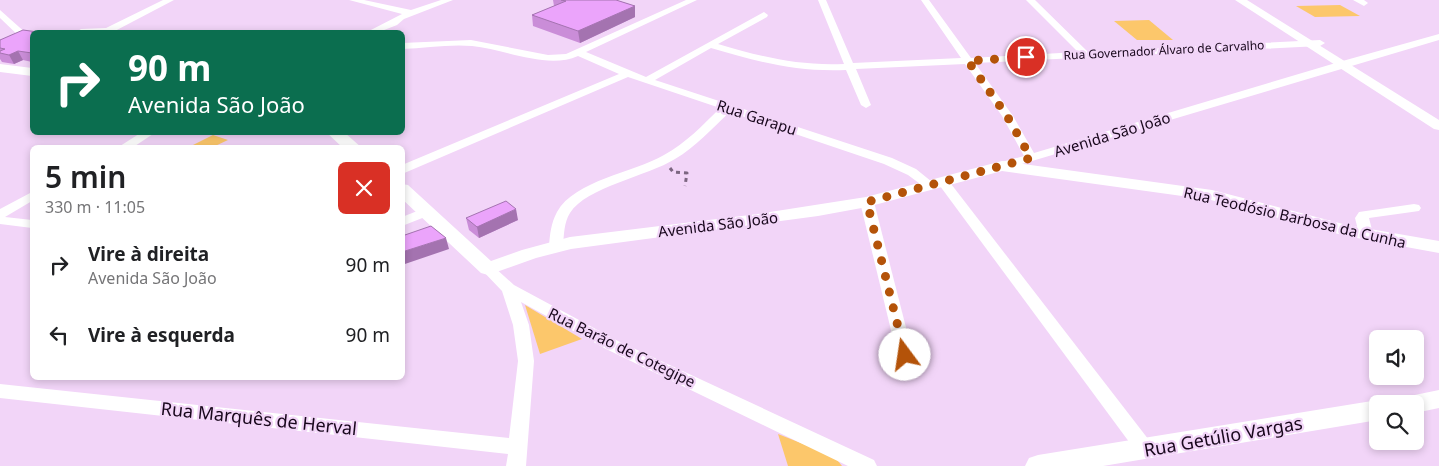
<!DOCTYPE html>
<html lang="pt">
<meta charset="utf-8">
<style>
body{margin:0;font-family:"Noto Sans",sans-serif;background:#f6f6f6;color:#202124;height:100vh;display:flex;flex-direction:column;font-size:19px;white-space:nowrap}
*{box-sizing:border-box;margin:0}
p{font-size:16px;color:#757577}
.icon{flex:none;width:28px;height:28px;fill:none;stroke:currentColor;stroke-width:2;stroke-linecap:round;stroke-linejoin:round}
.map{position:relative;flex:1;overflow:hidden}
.panel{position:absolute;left:30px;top:145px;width:375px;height:235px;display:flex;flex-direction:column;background:#fff;border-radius:8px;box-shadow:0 2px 8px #0003}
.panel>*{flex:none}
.top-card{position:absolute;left:30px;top:30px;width:375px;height:105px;border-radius:8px;box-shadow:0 2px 8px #0003;background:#0b6e4f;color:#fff;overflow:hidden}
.controls{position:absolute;left:1369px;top:330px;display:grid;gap:10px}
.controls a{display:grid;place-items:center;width:55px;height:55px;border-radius:8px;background:#fff;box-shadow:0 2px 8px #0003;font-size:25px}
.pin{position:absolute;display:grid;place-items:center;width:42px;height:42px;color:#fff;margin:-21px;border:2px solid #fff;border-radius:50%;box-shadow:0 1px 5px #0007}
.me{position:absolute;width:55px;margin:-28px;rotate:346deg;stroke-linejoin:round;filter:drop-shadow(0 0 4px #0008)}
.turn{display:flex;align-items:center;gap:18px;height:105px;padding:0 15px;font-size:22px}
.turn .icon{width:65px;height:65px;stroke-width:2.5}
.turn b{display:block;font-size:35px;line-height:42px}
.round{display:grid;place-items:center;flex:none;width:52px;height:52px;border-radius:8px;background:#f6f6f6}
.headline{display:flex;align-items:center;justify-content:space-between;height:85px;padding:0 15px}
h1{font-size:30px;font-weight:600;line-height:38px}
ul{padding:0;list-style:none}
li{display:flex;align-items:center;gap:15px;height:70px;padding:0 15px}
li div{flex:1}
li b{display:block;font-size:19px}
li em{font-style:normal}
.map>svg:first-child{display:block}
</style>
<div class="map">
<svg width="1439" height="466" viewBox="0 0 1439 466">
<rect width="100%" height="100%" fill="#f2d5f8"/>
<g fill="#fcc76b">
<path d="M1340,5L1360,16L1315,17L1296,6Z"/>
<path d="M1149,20L1173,40H1137L1114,21Z"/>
<path d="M213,135L228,140L213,147H189Z"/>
<path d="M525,305L582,339L540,354Z"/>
<path d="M778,434L834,456L842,466H788Z"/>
</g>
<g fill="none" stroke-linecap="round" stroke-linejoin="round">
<path stroke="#7c6681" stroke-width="3" stroke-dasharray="4 4" stroke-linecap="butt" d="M670,168L673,172L687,173L685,186"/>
<g fill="#fff" fill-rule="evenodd">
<path d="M163,0H174L113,32H76L81,29L106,28Z"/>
<path d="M349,0H364L411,10L441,0H453L404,19L397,25L379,32H367L402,14Z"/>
<path d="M686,0H697L586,52L646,77L764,12L768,15L767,17L718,44C762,57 798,66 844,64L818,0H826L853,63L961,58L921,0H929L971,58L1078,52L1026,0H1035L1088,52L1320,40L1325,43L1320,46L975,63L1013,116L1034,153L1339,62L1439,34V40L1002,170L998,169L996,166L998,163L1024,156L1002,116L965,64L856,69L871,105L866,108L861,105L846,70C795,72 759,62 711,48L655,80L892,158L916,169L937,186L931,190L927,189L908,175L884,164L730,112C712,128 696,147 675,159C648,176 586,187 570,213C564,222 564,235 563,246L561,249H551L549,246C550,234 551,223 557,212C575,180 633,173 664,155C686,143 703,125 720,108L628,77L402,174V165L619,74L578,56C547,70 504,49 472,46C450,44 425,48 402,49V43L471,40L548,55L566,54Z"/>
<path d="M1353,0H1364L1368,3L1364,6Z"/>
<path d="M0,10L28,35V39H22L0,18Z"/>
<path d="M142,132H156L132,148H117Z"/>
<path d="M944,179L948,180L1152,444L1154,449L1152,454L1145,457L1138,454L940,186L938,183Z"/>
<path d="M32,192V201L5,217L32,220V228L0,224V209Z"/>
<path d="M867,198L874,202L913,355L911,359L905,361L899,359L897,355L860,202Z"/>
<path d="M1414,204L1419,205L1421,208L1419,211L1369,218L1373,234L1366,238L1359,234L1355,218L1359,212Z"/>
<path d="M425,208L432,212L430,215L402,226V217Z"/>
<path d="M488,264L493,266L514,285L618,341L874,460L877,466H848L606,349L521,302L529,325L534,361L526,466H506L508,454L0,398V384L509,438L518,361L513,325L502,291L481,269L483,266Z"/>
</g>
<path fill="#fff" fill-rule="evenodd" d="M1235,0H1247L1439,120V130L1434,129Z"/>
<g fill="#fff" fill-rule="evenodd">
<path d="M0,64L32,68V76L0,72Z"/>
<path d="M326,132H344L362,148H343Z"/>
<path d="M1002,161L1212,190L1347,225L1439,241V253L1346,236L1211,200L1002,171L867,207L818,216L571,249L536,258L488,275L481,273L402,199V184L408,185L491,261L522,250L570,237L758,214L866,197Z"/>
<path d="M1439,390V408L1415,413V404H1402L1405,397Z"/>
<path d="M1378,400L1387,404H1378V420L1103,466H1025L1029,458L1038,455Z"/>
</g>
</g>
<g fill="#ca8dd8">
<path d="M553,0H616L635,6V17L580,43L533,26L532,15L554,6Z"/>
<path d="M32,32V62L23,60L14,64L2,62L0,59V40Z"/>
<path d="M466,218L518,220L479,238L469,230Z"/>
</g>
<g fill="#a473b0">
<path d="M635,6V17L580,43L578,31Z"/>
<path d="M18,51L23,60L14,64L9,55Z"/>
<path d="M516,209L518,220L479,238L477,227Z"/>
<path d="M446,238L449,249L402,265V252Z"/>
</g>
<g fill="#eba4fb" stroke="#a473b0">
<path d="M561,0H616L635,6L578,31L532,15L566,1Z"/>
<path d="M23,30L38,32H32V53L18,51L9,55L0,53V51L5,49L0,48V40Z"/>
<path d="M506,201L516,209L477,227L466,218Z"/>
<path d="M431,226L446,238L402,252V236Z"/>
</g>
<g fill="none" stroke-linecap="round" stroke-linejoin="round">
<path stroke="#b45309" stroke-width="9" stroke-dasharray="0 16.2" d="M905,355L867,202L1031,158L1007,116L968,61L1026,57"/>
</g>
<g text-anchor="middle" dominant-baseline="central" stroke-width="4.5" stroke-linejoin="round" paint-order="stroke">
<g font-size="12" fill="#18071c" stroke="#f2d5f8">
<text transform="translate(1164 50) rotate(-3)">Rua Governador Álvaro de Carvalho</text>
</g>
<g font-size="15" fill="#18071c" stroke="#f2d5f8">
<text transform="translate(757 117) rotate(18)">Rua Garapu</text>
<text transform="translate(1112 134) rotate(-17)">Avenida São João</text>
<text transform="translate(1295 217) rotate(13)">Rua Teodósio Barbosa da Cunha</text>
<text transform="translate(718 224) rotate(-7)">Avenida São João</text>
<text transform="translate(622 347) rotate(26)">Rua Barão de Cotegipe</text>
</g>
<g font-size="18" fill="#18071c" stroke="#f2d5f8">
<text transform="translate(259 418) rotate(6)">Rua Marquês de Herval</text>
<text transform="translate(1223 436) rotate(-10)">Rua Getúlio Vargas</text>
</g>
</g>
</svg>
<div class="controls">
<a><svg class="icon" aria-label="sound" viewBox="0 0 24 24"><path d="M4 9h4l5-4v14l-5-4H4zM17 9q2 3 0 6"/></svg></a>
<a><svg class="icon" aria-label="search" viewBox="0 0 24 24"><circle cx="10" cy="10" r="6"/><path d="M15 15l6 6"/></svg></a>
</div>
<div class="pin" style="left:1026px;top:57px;background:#d93025"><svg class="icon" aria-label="arrive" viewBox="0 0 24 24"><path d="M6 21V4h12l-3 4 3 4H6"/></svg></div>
<svg class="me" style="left:905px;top:355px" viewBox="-20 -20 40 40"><circle r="19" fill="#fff"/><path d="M0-13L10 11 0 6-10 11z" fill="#b45309"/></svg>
<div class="top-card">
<div class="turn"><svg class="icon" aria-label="right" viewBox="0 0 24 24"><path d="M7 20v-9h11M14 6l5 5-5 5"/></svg><div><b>90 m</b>Avenida São João</div></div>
</div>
<section class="panel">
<div class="headline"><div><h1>5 min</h1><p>330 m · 11:05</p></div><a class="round" style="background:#d93025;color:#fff"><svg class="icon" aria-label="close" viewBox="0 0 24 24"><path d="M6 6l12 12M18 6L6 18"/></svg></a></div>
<ul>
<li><svg class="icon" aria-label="right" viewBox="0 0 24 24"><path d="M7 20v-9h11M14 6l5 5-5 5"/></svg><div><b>Vire à direita</b><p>Avenida São João</p></div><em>90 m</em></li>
<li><svg class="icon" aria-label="left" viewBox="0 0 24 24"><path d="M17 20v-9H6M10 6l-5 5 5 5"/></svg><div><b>Vire à esquerda</b></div><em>90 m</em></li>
</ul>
</section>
</div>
